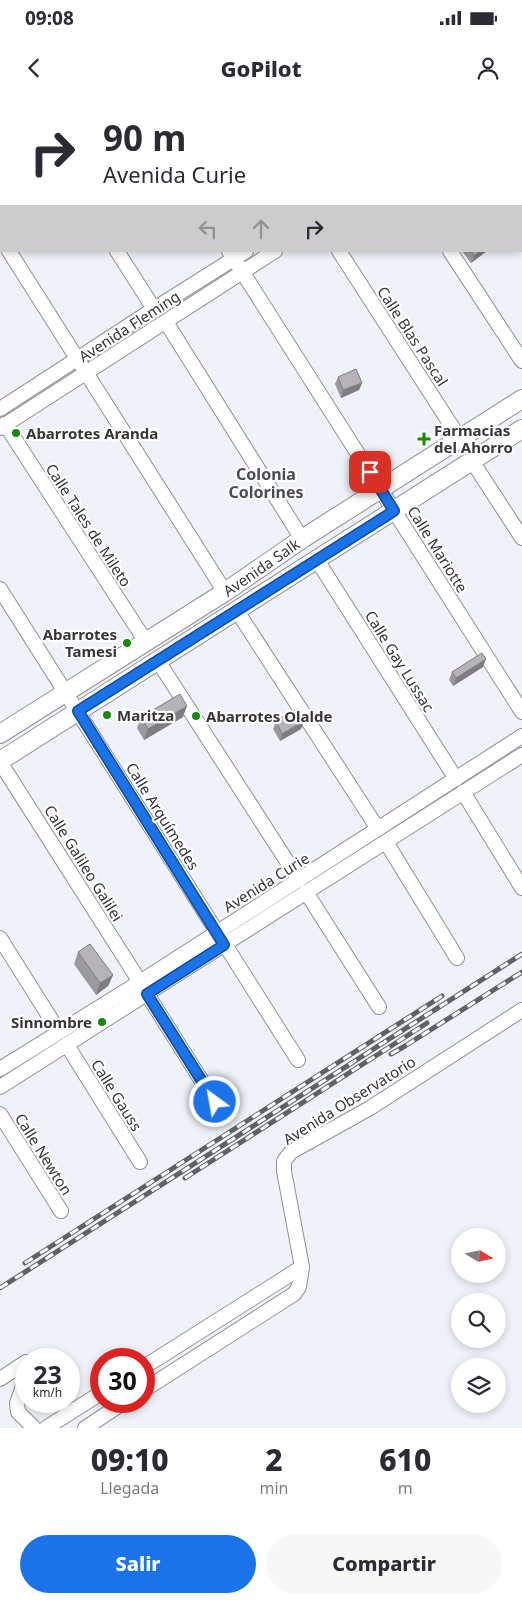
<!DOCTYPE html>
<html lang="es">
<meta charset="utf-8">
<style>
body{margin:0;font-family:"Noto Sans",sans-serif;background:#f7f7f7;color:#2b2b33;height:100vh;display:flex;flex-direction:column;font-size:19px;white-space:nowrap}
*{box-sizing:border-box;margin:0}
p{font-size:16px;color:#7c7c81}
.icon{flex:none;width:28px;height:28px;fill:none;stroke:currentColor;stroke-width:2;stroke-linecap:round;stroke-linejoin:round}
.map{position:relative;height:1328px;overflow:hidden}
.side{display:flex;flex-direction:column;background:#fff;flex:1}
.side>*{flex:none}
.guide{position:absolute;left:0px;top:0px;width:522px;height:152px;box-shadow:0 2px 8px #0003;background:#fff;color:#2b2b33;overflow:hidden}
.needle{width:32px;rotate:100deg}
.controls{position:absolute;left:451px;top:1128px;display:grid;gap:10px}
.controls a{display:grid;place-items:center;width:55px;height:55px;border-radius:50%;background:#fff;box-shadow:0 2px 8px #0003;font-size:25px}
.speed{position:absolute;left:15px;top:1248px;display:flex;gap:10px;font-size:25px;font-weight:700;text-align:center}
.speed>*{display:grid;place-content:center;width:65px;height:65px;border-radius:50%;background:#fff;box-shadow:0 2px 8px #0003;line-height:1}
.speed small{font-size:12px;font-weight:400}
.speed .limit{border:8px solid #d22;background:#fff;color:#111}
.pin{position:absolute;display:grid;place-items:center;width:42px;height:42px;color:#fff;margin:-21px;border-radius:10px;box-shadow:0 2px 8px #0006}
.me{position:absolute;width:55px;margin:-28px;rotate:328deg;stroke-linejoin:round;filter:drop-shadow(0 0 4px #0008)}
.turn{display:flex;align-items:center;gap:18px;height:105px;padding:0 20px;font-size:22px}
.turn .icon{width:65px;height:65px;stroke-width:2.5}
.turn b{display:block;font-size:35px;line-height:42px}
.lanes{display:flex;align-items:center;height:48px;padding:0 20px;background:#0003;justify-content:center;gap:25px;direction:ltr}
.lanes .off{opacity:.35}
.eta{display:flex;justify-content:space-evenly;align-items:center;height:85px;text-align:center}
.eta b{font-size:30px;font-weight:800;line-height:35px}
.cta{display:flex;gap:10px;margin-top:auto;padding:10px 20px}
.cta a{flex:1;height:58px;border-radius:30px;background:#1a73e8;color:#fff;font-size:20px;font-weight:800;line-height:58px;text-align:center}
.cta a+a{background:#f7f7f7;color:#2b2b33}
.status{display:flex;justify-content:space-between;align-items:center;height:35px;padding:0 25px;background:#fff;direction:ltr}
.status svg{height:14px;fill:currentColor}
header{display:flex;justify-content:space-between;align-items:center;height:65px;padding:0 20px;background:#fff;font-size:22px;font-weight:800}
.map>svg:first-child{display:block}
</style>
<div class="status"><b>09:08</b><svg viewBox="0 0 49 12"><path d="M0 12V9h3v3zM5 12V6h3v6zM10 12V3h3v9zM15 12V0h3v12zM26 1h20v11H26zM47 4h2v5h-2z"/></svg></div>
<header><svg class="icon" aria-label="back" viewBox="0 0 24 24"><path d="M15 5l-7 7 7 7"/></svg>GoPilot<svg class="icon" aria-label="person" viewBox="0 0 24 24"><circle cx="12" cy="8" r="4"/><path d="M4 21q1-7 8-7t8 7"/></svg></header>
<div class="map">
<svg width="522" height="1328" viewBox="0 0 522 1328">
<rect width="100%" height="100%" fill="#eff3f9"/>
<g fill="none" stroke-linecap="round" stroke-linejoin="round">
<g stroke="#8e9196" stroke-width="16">
<g id="minor">
<path d="M132,0L133,1"/>
<path d="M241,0L242,1"/>
<path d="M352,0L353,1"/>
<path d="M466,0L467,1"/>
<path d="M65,1L67,0"/>
<path d="M484,1L486,0"/>
<path d="M509,1L511,0"/>
<path d="M0,33H1"/>
<path d="M521,88L522,89"/>
<path d="M0,136L1,138"/>
<path d="M9,151L225,492"/>
<path d="M117,151L154,209"/>
<path d="M229,151L522,612"/>
<path d="M339,151L460,339"/>
<path d="M450,151L522,261"/>
<path d="M166,222L302,439"/>
<path d="M0,309L154,209L246,151"/>
<path d="M5,324L146,542"/>
<path d="M0,328L275,151"/>
<path d="M472,361L522,438"/>
<path d="M317,460L456,679"/>
<path d="M0,489L298,960"/>
<path d="M237,511L378,729"/>
<path d="M158,561L299,780"/>
<path d="M0,662L140,882"/>
<path d="M463,692L522,788"/>
<path d="M386,742L457,858"/>
<path d="M306,792L379,907"/>
<path d="M0,838L59,932"/>
<path d="M147,894L215,1002"/>
<path d="M67,945L140,1062"/>
<path d="M0,969L140,882L522,636"/>
<path d="M0,987L522,655"/>
<path d="M0,1014L61,1111"/>
<path d="M144,1267L302,1167"/>
<path d="M26,1278L17,1303L18,1312L34,1328"/>
<path d="M0,1279L26,1262"/>
<path d="M144,1290L294,1194L299,1187L302,1167L284,1071V1061L291,1052L370,1008L522,910"/>
<path d="M46,1328L101,1293"/>
<path d="M85,1328L126,1301"/>
</g>
</g>
<g stroke="#8e9196" stroke-width="20">
<g id="major">
<path id="s1" d="M0,634L225,492L302,439L522,299"/>
<path d="M0,661L522,329"/>
</g>
</g>
<use href="#minor" stroke="#fff" stroke-width="14"/>
<use href="#major" stroke="#fff" stroke-width="18"/>
<g stroke="#5f6165" stroke-width="5">
<g id="rail">
<path d="M391,954L405,946L522,872"/>
<path d="M185,1078L427,923"/>
<path d="M25,1163L442,896"/>
<path d="M0,1188L522,854"/>
</g>
</g>
<use href="#rail" stroke="#fff" stroke-width="3" stroke-dasharray="9" stroke-linecap="butt"/>
</g>
<g fill="#9c999e">
<path d="M462,151H487L471,163Z"/>
<path d="M338,277L362,283L359,290L341,298L335,284Z"/>
<path d="M483,567L453,586L449,580L452,572Z"/>
<path d="M141,617H183L144,640L137,628Z"/>
<path d="M276,621H304L301,629L280,641L273,629Z"/>
<path d="M78,852L113,875L108,886L96,895L74,864Z"/>
</g>
<g fill="#7f7d81">
<path d="M480,151H487L471,163L474,156Z"/>
<path d="M362,283L359,290L341,298L343,290Z"/>
<path d="M486,559L483,567L453,586L456,578Z"/>
<path d="M187,606L183,617L144,640L148,629Z"/>
<path d="M304,621L301,629L280,641L282,634Z"/>
<path d="M113,875L108,886L96,895L100,883Z"/>
</g>
<g fill="#b5b2b8" stroke="#7f7d81">
<path d="M471,151H480L474,156Z"/>
<path d="M356,269L362,283L343,290L338,277Z"/>
<path d="M482,553L486,559L456,578L452,572Z"/>
<path d="M180,594L187,606L148,629L141,617Z"/>
<path d="M297,609L304,621L282,634L276,621Z"/>
<path d="M90,844L113,875L100,883L78,852Z"/>
</g>
<g fill="none" stroke-linecap="round" stroke-linejoin="round">
<g stroke="#114b97" stroke-width="12">
<path id="route" d="M215,1002L147,894L224,845L78,611L394,411L370,372"/>
</g>
<use href="#route" stroke="#1a73e8" stroke-width="9"/>
</g>
<g fill="#178a0c" stroke="#fff" stroke-width="2">
<circle cx="16" cy="333" r="5"/>
<path d="M421.5 331.5h5v5h5v5h-5v5h-5v-5h-5v-5h5z"/>
<circle cx="127" cy="543" r="5"/>
<circle cx="107" cy="615" r="5"/>
<circle cx="196" cy="616" r="5"/>
<circle cx="102" cy="922" r="5"/>
</g>
<g text-anchor="middle" dominant-baseline="central" stroke-width="4.5" stroke-linejoin="round" paint-order="stroke">
<g font-size="15" fill="#353639" stroke="#fff">
<text transform="translate(129 226) rotate(-33)">Avenida Fleming</text>
<text transform="translate(413 236) rotate(57)">Calle Blas Pascal</text>
<text transform="translate(89 425) rotate(57)">Calle Tales de Mileto</text>
<text transform="translate(438 449) rotate(58)">Calle Mariotte</text>
<text stroke="none"><textPath href="#s1" startOffset="310">Avenida Salk</textPath></text>
<text transform="translate(400 561) rotate(58)">Calle Gay Lussac</text>
<text transform="translate(163 716) rotate(58)">Calle Arquímedes</text>
<text transform="translate(84 763) rotate(58)">Calle Galileo Galilei</text>
<text transform="translate(266 782) rotate(-32)">Avenida Curie</text>
<text transform="translate(117 995) rotate(58)">Calle Gauss</text>
<text transform="translate(349 1000) rotate(-32)">Avenida Observatorio</text>
<text transform="translate(44 1054) rotate(58)">Calle Newton</text>
</g>
<g font-size="15" font-weight="bold" fill="#353639" stroke="#fff" text-anchor="start">
<text x="434" y="330">Farmacias<tspan x="434" dy="17">del Ahorro</tspan></text>
<text x="26" y="333">Abarrotes Aranda</text>
<text x="117" y="534" text-anchor="end">Abarrotes<tspan x="117" dy="17">Tamesi</tspan></text>
<text x="117" y="615">Maritza</text>
<text x="206" y="616">Abarrotes Olalde</text>
<text x="92" y="922" text-anchor="end">Sinnombre</text>
</g>
<g font-size="16" font-weight="bold" fill="#494c51" stroke="#fff">
<text x="266" y="374">Colonia<tspan x="266" dy="18">Colorines</tspan></text>
</g>
</g>
</svg>
<div class="controls">
<a><svg class="needle" viewBox="-14 -14 28 28"><path d="M0-13l5 13h-10z" fill="#e53935"/><path d="M0 13l5-13h-10z" fill="#7c7c81"/></svg></a>
<a><svg class="icon" aria-label="search" viewBox="0 0 24 24"><circle cx="10" cy="10" r="6"/><path d="M15 15l6 6"/></svg></a>
<a><svg class="icon" aria-label="layers" viewBox="0 0 24 24"><path d="M12 4l9 5-9 5-9-5zM3 14l9 5 9-5"/></svg></a>
</div>
<div class="speed"><div>23<small>km/h</small></div><div class="limit">30</div></div>
<div class="pin" style="left:370px;top:372px;background:#d93025"><svg class="icon" aria-label="arrive" viewBox="0 0 24 24"><path d="M6 21V4h12l-3 4 3 4H6"/></svg></div>
<svg class="me" style="left:215px;top:1002px" viewBox="-20 -20 40 40"><circle r="17" fill="#1a73e8" stroke="#fff" stroke-width="3"/><path d="M0-11L8 9 0 5-8 9z" fill="#fff"/></svg>
<div class="guide">
<div class="turn"><svg class="icon" aria-label="right" viewBox="0 0 24 24"><path d="M7 20v-9h11M14 6l5 5-5 5"/></svg><div><b>90 m</b>Avenida Curie</div></div>
<div class="lanes"><svg class="icon off" aria-label="left" viewBox="0 0 24 24"><path d="M17 20v-9H6M10 6l-5 5 5 5"/></svg><svg class="icon off" aria-label="ahead" viewBox="0 0 24 24"><path d="M12 20V5M6 11l6-6 6 6"/></svg><svg class="icon" aria-label="right" viewBox="0 0 24 24"><path d="M7 20v-9h11M14 6l5 5-5 5"/></svg></div>
</div>
</div>
<section class="side">
<div class="eta">
<div><b>09:10</b><p>Llegada</p></div>
<div><b>2</b><p>min</p></div>
<div><b>610</b><p>m</p></div>
</div>
<div class="cta"><a>Salir</a><a>Compartir</a></div>
</section>
